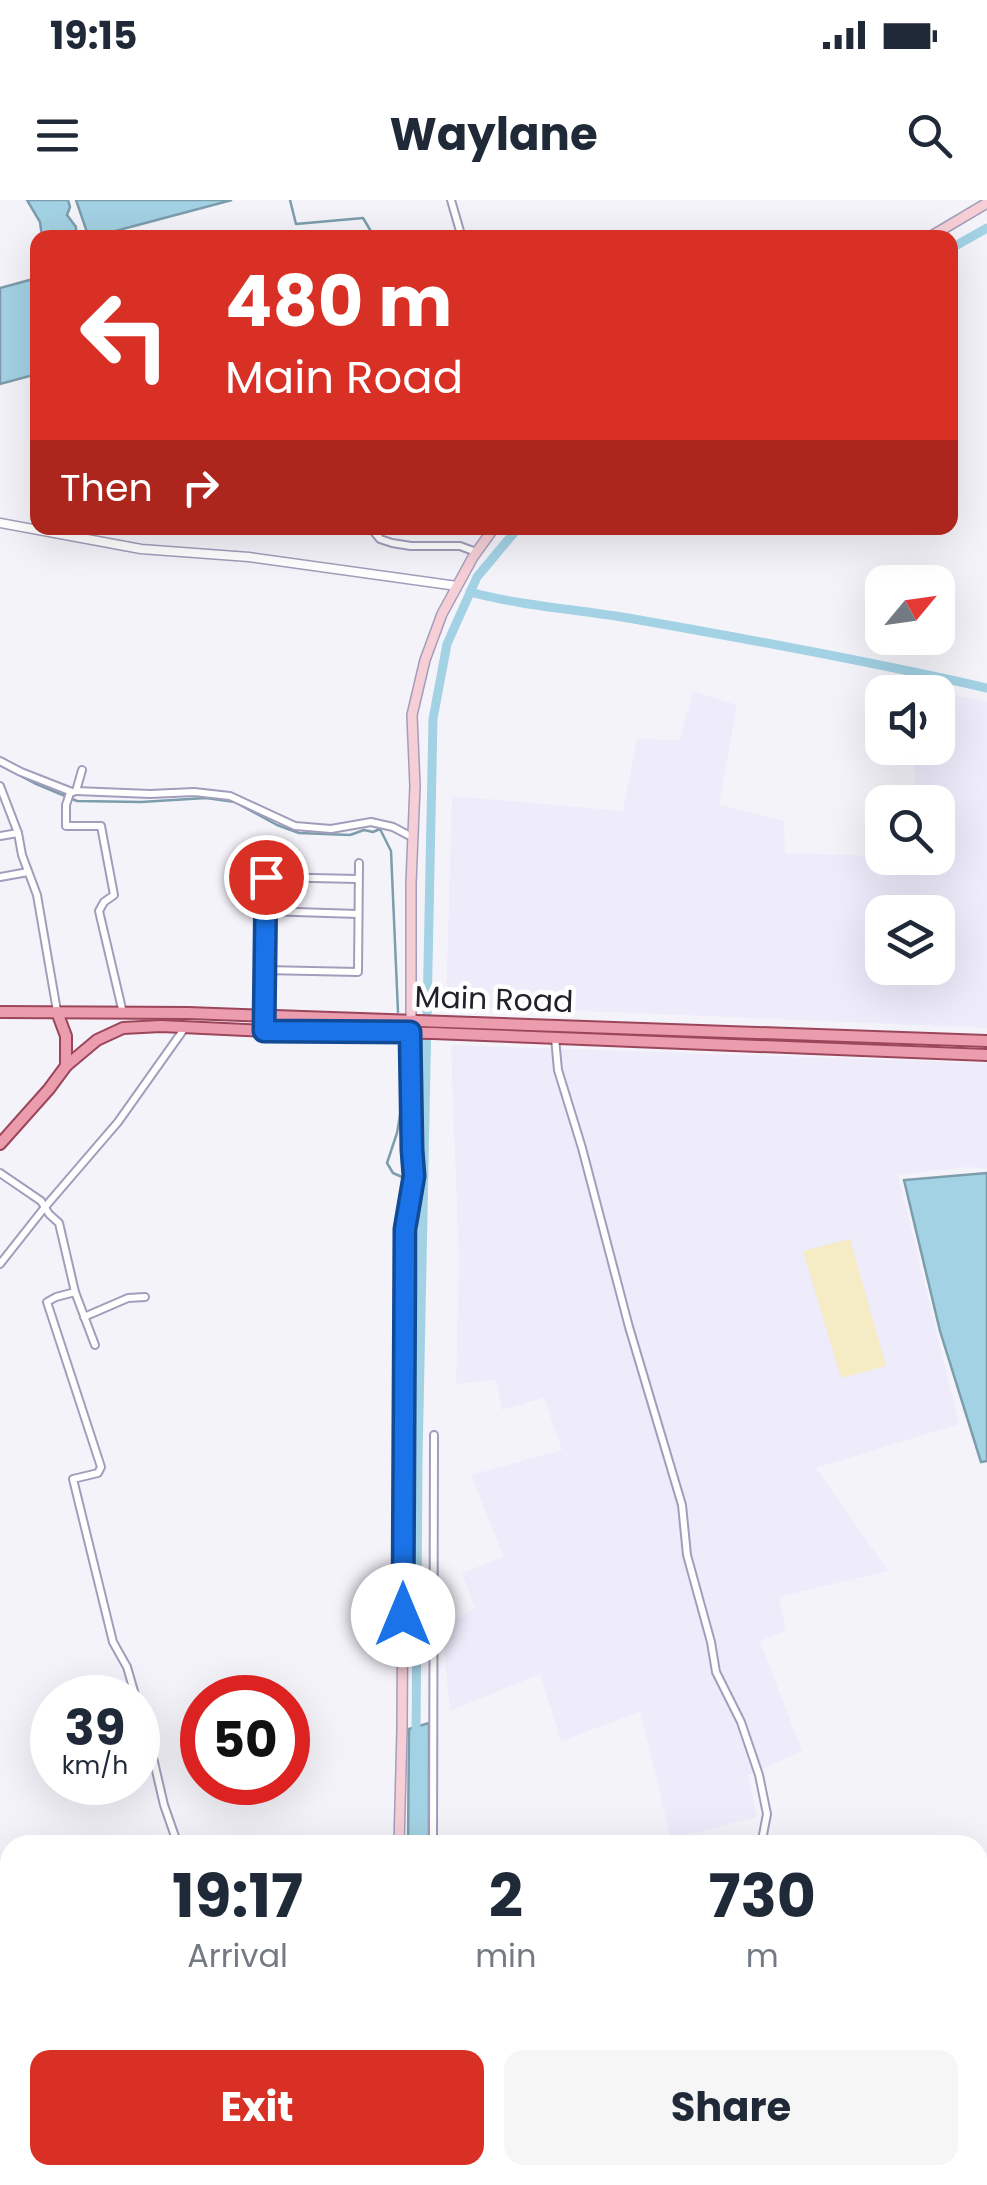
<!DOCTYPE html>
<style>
body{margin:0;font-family:Poppins,sans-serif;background:#f6f6f7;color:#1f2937;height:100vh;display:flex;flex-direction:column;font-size:38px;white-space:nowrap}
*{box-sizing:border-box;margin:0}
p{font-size:32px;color:#747a83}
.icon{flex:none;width:55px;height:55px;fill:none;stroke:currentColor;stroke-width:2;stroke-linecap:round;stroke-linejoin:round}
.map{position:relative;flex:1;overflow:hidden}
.sheet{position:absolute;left:0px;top:1635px;width:988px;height:350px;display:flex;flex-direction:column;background:#fff;border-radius:30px 30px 0 0;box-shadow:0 10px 40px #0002}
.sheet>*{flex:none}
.banner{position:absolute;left:30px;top:30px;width:928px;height:305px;border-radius:20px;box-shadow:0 10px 40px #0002;background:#d93025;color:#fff;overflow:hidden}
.needle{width:65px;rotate:61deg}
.buttons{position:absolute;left:865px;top:365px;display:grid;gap:20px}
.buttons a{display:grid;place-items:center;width:90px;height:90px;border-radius:20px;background:#fff;box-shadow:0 10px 40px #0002;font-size:50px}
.speed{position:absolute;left:30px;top:1475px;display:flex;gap:20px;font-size:50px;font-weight:700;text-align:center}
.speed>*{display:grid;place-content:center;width:130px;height:130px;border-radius:50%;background:#fff;box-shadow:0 10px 40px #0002;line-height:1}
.speed small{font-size:25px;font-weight:400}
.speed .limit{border:15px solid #d22;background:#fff;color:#111}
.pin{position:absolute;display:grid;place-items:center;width:85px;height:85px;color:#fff;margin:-42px;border:5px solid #fff;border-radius:50%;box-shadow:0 2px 10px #0007}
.me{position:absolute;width:110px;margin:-55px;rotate:0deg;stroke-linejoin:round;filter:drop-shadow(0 0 8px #0008)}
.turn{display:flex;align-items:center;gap:35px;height:210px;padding:0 30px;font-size:45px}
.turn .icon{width:130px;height:130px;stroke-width:2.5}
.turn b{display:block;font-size:70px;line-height:85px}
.then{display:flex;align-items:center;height:95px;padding:0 30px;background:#0003;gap:20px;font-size:38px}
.eta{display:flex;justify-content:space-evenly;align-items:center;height:170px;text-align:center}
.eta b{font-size:60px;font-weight:700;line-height:70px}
.button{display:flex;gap:20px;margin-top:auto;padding:20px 30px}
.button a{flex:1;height:115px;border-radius:20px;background:#d93025;color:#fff;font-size:40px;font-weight:700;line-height:115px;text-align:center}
.button a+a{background:#f6f6f7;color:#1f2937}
.status{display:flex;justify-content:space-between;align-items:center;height:70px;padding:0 50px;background:#fff;direction:ltr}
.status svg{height:28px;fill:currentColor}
header{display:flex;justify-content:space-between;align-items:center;height:130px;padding:0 30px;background:#fff;font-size:45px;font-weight:700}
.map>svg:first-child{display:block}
</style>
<div class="status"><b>19:15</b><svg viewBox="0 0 49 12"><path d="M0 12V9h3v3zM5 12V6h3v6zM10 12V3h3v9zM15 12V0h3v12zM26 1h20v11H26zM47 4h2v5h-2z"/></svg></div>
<header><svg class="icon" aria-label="menu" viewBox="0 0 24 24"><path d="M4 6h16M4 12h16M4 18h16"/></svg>Waylane<svg class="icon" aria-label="search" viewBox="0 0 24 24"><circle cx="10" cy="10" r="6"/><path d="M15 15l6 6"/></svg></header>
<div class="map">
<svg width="987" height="1985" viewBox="0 0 987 1985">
<rect width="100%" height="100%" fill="#f5f3fa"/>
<g fill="#eeebfb" fill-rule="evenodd">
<path d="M905,484L987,502V828L446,805L452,596L623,611L637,539L680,540L693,491L737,505L719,605L784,621L785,653L938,658V602H917L912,548H938V492H906ZM882,712H938V768H882Z"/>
<path d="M451,845L987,863V969L968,967L898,975L959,1224L816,1268L888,1371L779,1397L786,1431L760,1441L802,1551L748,1575L757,1617L671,1639L640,1512L561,1541L540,1474L450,1511L442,1426L475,1408L462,1373L504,1357L471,1275L562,1250L544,1198L502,1210L496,1180L456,1184L459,1063Z"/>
</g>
<path fill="#f5ebc5" d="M850,1039L886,1166L841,1178L803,1051Z"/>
<g fill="#a3d2e4" stroke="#7c9dac" stroke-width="2.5">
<path d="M27,0H68L70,7L67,15L76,27V37H42L40,22Z"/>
<path d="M76,0H232L89,38Z"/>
<path d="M37,78V174L0,184V88Z"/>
<path d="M987,973V1261L981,1262L940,1131L904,980Z"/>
<path d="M429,1523V1645H408L409,1529Z"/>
</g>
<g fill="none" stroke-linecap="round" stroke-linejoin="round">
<g stroke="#7c9dac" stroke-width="2.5">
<path d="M290,0L296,24L363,18L375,38"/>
<path d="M0,565L34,583L77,601L141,602L206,598L235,602L277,625L299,633L350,635L364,630L373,632L380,629L391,651L398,812"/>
<path d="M400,836L401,909L397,933L387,963L393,973L402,977"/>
</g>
<g stroke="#a3d2e4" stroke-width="9">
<path d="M950,49L987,28"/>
<path d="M470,392C522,406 575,409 628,418C748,439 868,461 987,488"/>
<path d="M416,1537L418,1262L433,519L447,444L477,377L518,328"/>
</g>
<g stroke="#a39dbb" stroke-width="10">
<g id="minor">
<path d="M451,0L462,38"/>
<path d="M371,328L380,339L392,343L411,346H460L476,352"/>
<path d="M0,561L21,572L72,592"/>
<path d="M82,570L76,591L70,593L66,605V626H101L114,695L104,702L99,711L123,813"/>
<path d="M0,586L18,633L22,655L37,695L57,811"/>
<path d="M76,591L150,594L194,592L230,596L295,626L331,629L371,622L393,627L412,637"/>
<path d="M0,636L18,633"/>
<path d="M0,677L28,672"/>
<path d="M266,677L358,679"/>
<path d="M265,711L358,714"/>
<path d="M264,770L358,772L359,663"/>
<path d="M264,831L267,661"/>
<path d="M555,838L558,870L582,948L629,1127L682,1305L687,1355L711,1442L716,1472L741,1522L759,1575L767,1614L761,1645"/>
<path d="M0,973L41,1001L49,1014L59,1023L75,1092L56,1097L47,1102L101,1267L98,1273L73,1279L113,1442L127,1467L136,1498"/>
<path d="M0,1064L45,1007L118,922L184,829"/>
<path d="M75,1092L95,1145"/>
<path d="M84,1117L128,1098L145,1097"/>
<path d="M138,1502L144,1519L164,1605L178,1645"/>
<path d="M433,1645L434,1235"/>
<path d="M978,1800L987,1804"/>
<path d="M0,1860L10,1856"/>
<path d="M0,1951L10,1946"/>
</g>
</g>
<g stroke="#a39dbb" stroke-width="11">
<path id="tertiary" d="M0,323L141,349L249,357L457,386"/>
</g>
<g stroke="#a39dbb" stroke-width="12">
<g id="secondary">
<path d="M928,38L987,3"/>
<path d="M399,1645L402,1530L405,1029L414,976L412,950L411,832V683L415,586L412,515L425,460L442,414L473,357L494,328"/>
<path d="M316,1985L322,1975"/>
</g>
</g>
<g stroke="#9c465c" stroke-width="14">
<g id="primary">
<path d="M0,812L188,813L987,841"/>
<path d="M57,812L66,836V866"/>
<path d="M0,944L49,889L66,866L97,840L123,828L161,826L264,831L433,833L987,855"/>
</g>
</g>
<use href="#minor" stroke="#fff" stroke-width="6"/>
<use href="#tertiary" stroke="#fff" stroke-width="8"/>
<use href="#secondary" stroke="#f5ced6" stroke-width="9"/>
<use href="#primary" stroke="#eb9dad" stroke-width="10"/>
</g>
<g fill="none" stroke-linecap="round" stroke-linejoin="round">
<g stroke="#114b97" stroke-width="25">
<path id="route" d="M266,677L264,831L410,832L412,950L414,976L405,1029L403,1415"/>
</g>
<use href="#route" stroke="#1a73e8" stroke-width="18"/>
</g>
<g text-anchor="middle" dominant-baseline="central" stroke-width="9" stroke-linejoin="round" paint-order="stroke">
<g font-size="30" fill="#22202b" stroke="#fff">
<text transform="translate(494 799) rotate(2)">Main Road</text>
</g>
</g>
</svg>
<div class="buttons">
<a><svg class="needle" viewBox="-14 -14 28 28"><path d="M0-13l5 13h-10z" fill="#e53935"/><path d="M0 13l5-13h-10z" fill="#747a83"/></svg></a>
<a><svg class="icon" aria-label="sound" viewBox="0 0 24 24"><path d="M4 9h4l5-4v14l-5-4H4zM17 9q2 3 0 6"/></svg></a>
<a><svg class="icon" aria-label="search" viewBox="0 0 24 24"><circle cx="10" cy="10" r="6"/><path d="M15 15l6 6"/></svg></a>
<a><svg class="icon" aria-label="layers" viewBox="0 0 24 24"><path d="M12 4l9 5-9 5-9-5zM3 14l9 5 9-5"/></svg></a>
</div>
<div class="speed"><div>39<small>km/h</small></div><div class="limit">50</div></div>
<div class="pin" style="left:266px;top:677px;background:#d93025"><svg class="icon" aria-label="arrive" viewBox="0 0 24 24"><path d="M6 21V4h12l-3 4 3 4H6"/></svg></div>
<svg class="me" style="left:403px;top:1415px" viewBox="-20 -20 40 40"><circle r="19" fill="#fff"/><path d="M0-13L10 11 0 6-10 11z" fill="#1a73e8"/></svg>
<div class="banner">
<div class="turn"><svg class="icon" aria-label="left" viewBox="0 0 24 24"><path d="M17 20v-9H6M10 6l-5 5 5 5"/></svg><div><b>480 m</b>Main Road</div></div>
<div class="then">Then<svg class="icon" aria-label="right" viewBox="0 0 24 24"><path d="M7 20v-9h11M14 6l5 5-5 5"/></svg></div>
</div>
<section class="sheet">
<div class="eta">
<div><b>19:17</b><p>Arrival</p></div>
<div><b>2</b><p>min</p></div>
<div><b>730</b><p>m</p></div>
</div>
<div class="button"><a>Exit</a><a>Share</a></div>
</section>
</div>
